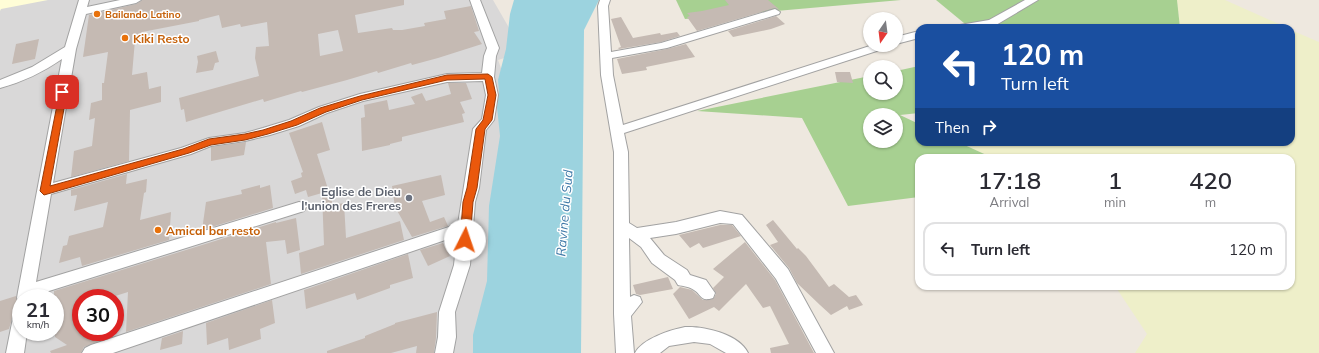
<!DOCTYPE html>
<style>
body{margin:0;font-family:Mulish,sans-serif;background:#f7f7f7;color:#2b2b33;height:100vh;display:flex;flex-direction:column;font-size:15px;white-space:nowrap}
*{box-sizing:border-box;margin:0}
p{font-size:13px;color:#7c7c81}
.icon{flex:none;width:22px;height:22px;fill:none;stroke:currentColor;stroke-width:2;stroke-linecap:round;stroke-linejoin:round}
.map{position:relative;flex:1;overflow:hidden}
.side{position:absolute;left:915px;top:154px;width:380px;height:136px;display:flex;flex-direction:column;background:#fff;border-radius:12px;box-shadow:0 1px 3px #0004}
.side>*{flex:none}
.hud{position:absolute;left:915px;top:24px;width:380px;height:122px;border-radius:12px;box-shadow:0 1px 3px #0004;background:#1a4fa0;color:#fff;overflow:hidden}
.needle{width:26px;rotate:194deg}
.controls{position:absolute;left:863px;top:12px;display:grid;gap:8px}
.controls a{display:grid;place-items:center;width:40px;height:40px;border-radius:50%;background:#fff;box-shadow:0 1px 3px #0004;font-size:20px}
.speed{position:absolute;left:12px;top:289px;display:flex;gap:8px;font-size:20px;font-weight:700;text-align:center}
.speed>*{display:grid;place-content:center;width:52px;height:52px;border-radius:50%;background:#fff;box-shadow:0 1px 3px #0004;line-height:1}
.speed small{font-size:10px;font-weight:400}
.speed .limit{border:6px solid #d22;background:#fff;color:#111}
.pin{position:absolute;display:grid;place-items:center;width:34px;height:34px;color:#fff;margin:-17px;border-radius:8px;box-shadow:0 2px 6px #0006}
.me{position:absolute;width:44px;margin:-22px;rotate:4deg;stroke-linejoin:round;filter:drop-shadow(0 0 3px #0008)}
.turn{display:flex;align-items:center;gap:14px;height:84px;padding:0 20px;font-size:18px}
.turn .icon{width:52px;height:52px;stroke-width:2.5}
.turn b{display:block;font-size:28px;line-height:34px}
.then{display:flex;align-items:center;height:38px;padding:0 20px;background:#0003;gap:8px;font-size:15px}
.eta{display:flex;justify-content:space-evenly;align-items:center;height:68px;text-align:center}
.eta b{font-size:24px;font-weight:600;line-height:28px}
ul{padding:0;list-style:none}
li{display:flex;align-items:center;gap:12px;height:54px;margin:0 8px 6px;padding:0 12px;border:2px solid #e1e1e2;border-radius:12px}
li div{flex:1}
li b{display:block;font-size:15px}
li em{font-style:normal}
.map>svg:first-child{display:block}
</style>
<div class="map">
<svg width="1319" height="353" viewBox="0 0 1319 353">
<rect width="100%" height="100%" fill="#eee8df"/>
<path fill="#d9d8d8" fill-rule="evenodd" d="M0,0H493L523,52L498,60L539,171L505,353H0ZM21,298H55V332H21ZM81,298H115V332H81Z"/>
<path fill="#fffdd7" d="M0,0H48L1,9L0,11Z"/>
<g fill="#eeefc9">
<path d="M1177,0H1225L1288,28H1180Z"/>
<path d="M1291,30L1319,42V353H1135L1147,334L1115,286H1291V158H993L958,142H1291Z"/>
</g>
<g fill="#a7d091" fill-rule="evenodd">
<path d="M676,0H901L685,19Z"/>
<path d="M936,0H1177L1180,28H970Z"/>
<path d="M919,66V113L900,115L919,124V142H958L993,158H919V197L848,206L802,118L697,111L870,76V93H896V71ZM870,115H896V141H870Z"/>
</g>
<path fill="#9cd3df" d="M514,0H599L584,30L581,353H473V335L487,281L489,206L500,136L497,107L499,93L498,80L506,49L510,14Z"/>
<g fill="#c5bab3" fill-rule="evenodd">
<path d="M142,0H404V5L355,15L358,33L392,28L393,30H402L425,26L424,23L446,19L444,11L471,6L479,31L474,32L482,44L438,58L412,65L411,63L378,73L377,71L347,80L302,92L301,91L264,102L263,99L186,122L184,109L181,110L179,98L259,76L255,58L256,47L269,46L267,22L241,27L240,24L222,28L219,15L199,20V21L142,32L141,38L135,40L132,75L147,72L149,89L161,86V102L130,110L129,161L71,177L74,151L92,146L95,118L89,120L91,103L102,100V83H104L108,52L83,57L89,15L136,4ZM338,30L343,51L320,56L318,34Z"/>
<path d="M725,0H768L780,10L775,8L697,31L687,17L690,16L687,13L702,11L729,5Z"/>
<path d="M776,16L785,24L771,29L733,37L728,31Z"/>
<path d="M621,17L633,38L660,33L661,35L677,32L680,36L661,42L619,49L618,48L621,47L611,19Z"/>
<path d="M39,39L35,59L12,64L16,44Z"/>
<path d="M686,44L695,57L646,67L647,70L622,74L617,59L667,49Z"/>
<path d="M216,51L219,62L215,63L213,70L196,73L198,62L197,56Z"/>
<path d="M835,72H850L853,83L837,82Z"/>
<path d="M448,83H466L472,99L460,102L465,113L462,114L464,122L402,137V141L390,144V145L362,151L361,118L365,117L364,105L387,100L389,110L415,104L411,97L422,93L426,101L451,94Z"/>
<path d="M322,122L330,150L317,154L333,205L344,203L346,238L400,221L404,240L301,274L299,253L324,245L322,193L308,197L306,190L295,194L291,181L302,177L301,173L303,172L289,133Z"/>
<path d="M246,142L244,155L211,161V147Z"/>
<path d="M127,174L126,184L147,179L146,192L144,193L140,220L171,212L169,240L82,266L80,257L59,263L63,246L67,245L69,236L103,227L108,202L74,211L77,195L71,196V190Z"/>
<path d="M441,175L445,195L422,201L430,222L444,217L448,226L412,237L395,207L392,186Z"/>
<path d="M260,185V188L270,185L273,208L202,230L206,202L242,194L241,190Z"/>
<path d="M296,218L300,250L287,254L285,240L266,242L271,284L126,332L128,292L109,298H81V332H103L102,340L84,347L81,353H51L50,351L67,345L55,337L54,291L276,222V223Z"/>
<path d="M773,220L797,249L798,248L806,256L829,287L834,284L849,297L856,295L863,305L849,310L847,306L831,315L820,305L797,283L789,268L770,245L778,242L766,225Z"/>
<path d="M720,225H732L741,236L703,248L699,243L690,248L679,235Z"/>
<path d="M745,242L775,280L814,353H771L770,348L789,344L770,306L763,308L746,284L719,311L714,307L689,319L673,294L680,287L692,290L703,300L713,299L716,294L713,288L724,277L713,269Z"/>
<path d="M443,243L450,256L428,266L420,250Z"/>
<path d="M408,254L413,278L390,285V288L357,300L355,293L306,309L304,290Z"/>
<path d="M668,277L673,289L640,295L636,294L633,285Z"/>
<path d="M16,296L19,304V310L14,312L9,329L0,332V301Z"/>
<path d="M272,300L275,323L260,329L261,339L229,350L228,338L207,345L206,323Z"/>
<path d="M437,312L436,338L434,353H416L417,346L391,353H327V351L365,338V336L395,324V323Z"/>
<path d="M183,331L182,344L160,350L162,338Z"/>
</g>
<g fill="none" stroke-linecap="round" stroke-linejoin="round">
<g stroke="#a2a2a2" stroke-width="2">
<g id="minor">
<path d="M79,0H89L87,7L120,0H141L136,3L86,14L76,49L53,183L181,148L209,138L245,133L263,128L289,120L319,107L360,94L447,74L482,73L484,56L487,48L470,0H480L499,48L496,56L494,77L498,95L494,120L486,130L479,188L475,202L470,265L455,312L456,337L453,353H435L438,337L439,312L454,265L457,236L113,353H82L85,348L91,345L458,224L473,129L482,119L486,95L483,81L447,82L363,101L327,113L299,126L270,135L245,141L211,146L191,154L51,194L36,282L299,202L304,203L306,207L304,211L33,296V298H21V303H19L17,298L18,292L62,59C43,72 23,82 0,88V80L32,67L65,47Z"/>
<path d="M600,0H610L608,6L611,52L661,43L775,9L780,12L779,14L667,48L612,58L613,75L623,125L873,45H891L889,47L624,133L628,152L629,223L637,228L676,222L720,211L742,215L788,269L834,353H816L776,279L733,224L720,223L676,234L650,238L664,255L687,270L690,275L706,280L715,293L713,298C700,302 702,295 694,290C690,287 683,286 678,285L675,280L652,263L641,247L629,238L630,297L634,295L640,297L642,302L631,316L634,353H616L614,314V152L601,75L598,6Z"/>
<path d="M1025,0H1038L996,25L981,28H954L960,25L989,20Z"/>
<path d="M919,31V38L896,44V37Z"/>
<path d="M21,311V332H27L24,353H6L13,318L15,313Z"/>
<path d="M685,327C704,326 739,334 748,353H726L710,344L694,342L669,346L660,353H635C642,339 670,330 685,327Z"/>
</g>
</g>
<use href="#minor" fill="#fff" fill-rule="evenodd"/>
</g>
<path fill="#ea580c" stroke="#983908" d="M488,74L492,77L496,95L492,120L485,129L477,188L473,202L470,240L469,242H462L460,240L463,202L467,188L476,129L483,120L488,95L485,79L447,80L362,100L326,112L297,125L268,134L245,140L211,145L189,153L44,195L40,191L60,90L62,89L67,92L50,186L183,149L209,139L245,134L263,130L291,121L320,108L360,96L447,75Z"/>
<g fill="#e8710a" stroke="#fff" stroke-width="1.5">
<circle cx="97" cy="14" r="4"/>
<circle cx="125" cy="38" r="4"/>
<circle cx="158" cy="230" r="4"/>
</g>
<circle fill="#6b7280" stroke="#fff" stroke-width="1.5" cx="409" cy="198" r="4"/>
<g text-anchor="middle" dominant-baseline="central" stroke-width="3" stroke-linejoin="round" paint-order="stroke">
<g font-size="10" font-weight="bold" fill="#c56008" stroke="#fff" text-anchor="start">
<text x="105" y="14">Bailando Latino</text>
</g>
<g font-size="12" font-weight="bold" fill="#c56008" stroke="#fff" text-anchor="start">
<text x="133" y="38">Kiki Resto</text>
<text x="166" y="230">Amical bar resto</text>
</g>
<g font-size="12" font-weight="bold" fill="#5b616d" stroke="#fff" text-anchor="end">
<text x="401" y="191">Eglise de Dieu<tspan x="401" dy="14">l'union des Freres</tspan></text>
</g>
<g font-size="13" font-style="italic" fill="#407aa8" stroke="#fff">
<text transform="translate(564 213) rotate(-85)">Ravine du Sud</text>
</g>
</g>
</svg>
<div class="controls">
<a><svg class="needle" viewBox="-14 -14 28 28"><path d="M0-13l5 13h-10z" fill="#e53935"/><path d="M0 13l5-13h-10z" fill="#7c7c81"/></svg></a>
<a><svg class="icon" aria-label="search" viewBox="0 0 24 24"><circle cx="10" cy="10" r="6"/><path d="M15 15l6 6"/></svg></a>
<a><svg class="icon" aria-label="layers" viewBox="0 0 24 24"><path d="M12 4l9 5-9 5-9-5zM3 14l9 5 9-5"/></svg></a>
</div>
<div class="speed"><div>21<small>km/h</small></div><div class="limit">30</div></div>
<div class="pin" style="left:62px;top:92px;background:#d93025"><svg class="icon" aria-label="arrive" viewBox="0 0 24 24"><path d="M6 21V4h12l-3 4 3 4H6"/></svg></div>
<svg class="me" style="left:465px;top:240px" viewBox="-20 -20 40 40"><circle r="19" fill="#fff"/><path d="M0-13L10 11 0 6-10 11z" fill="#ea580c"/></svg>
<div class="hud">
<div class="turn"><svg class="icon" aria-label="left" viewBox="0 0 24 24"><path d="M17 20v-9H6M10 6l-5 5 5 5"/></svg><div><b>120 m</b>Turn left</div></div>
<div class="then">Then<svg class="icon" aria-label="right" viewBox="0 0 24 24"><path d="M7 20v-9h11M14 6l5 5-5 5"/></svg></div>
</div>
<section class="side">
<div class="eta">
<div><b>17:18</b><p>Arrival</p></div>
<div><b>1</b><p>min</p></div>
<div><b>420</b><p>m</p></div>
</div>
<ul>
<li><svg class="icon" aria-label="left" viewBox="0 0 24 24"><path d="M17 20v-9H6M10 6l-5 5 5 5"/></svg><div><b>Turn left</b></div><em>120 m</em></li>
</ul>
</section>
</div>
